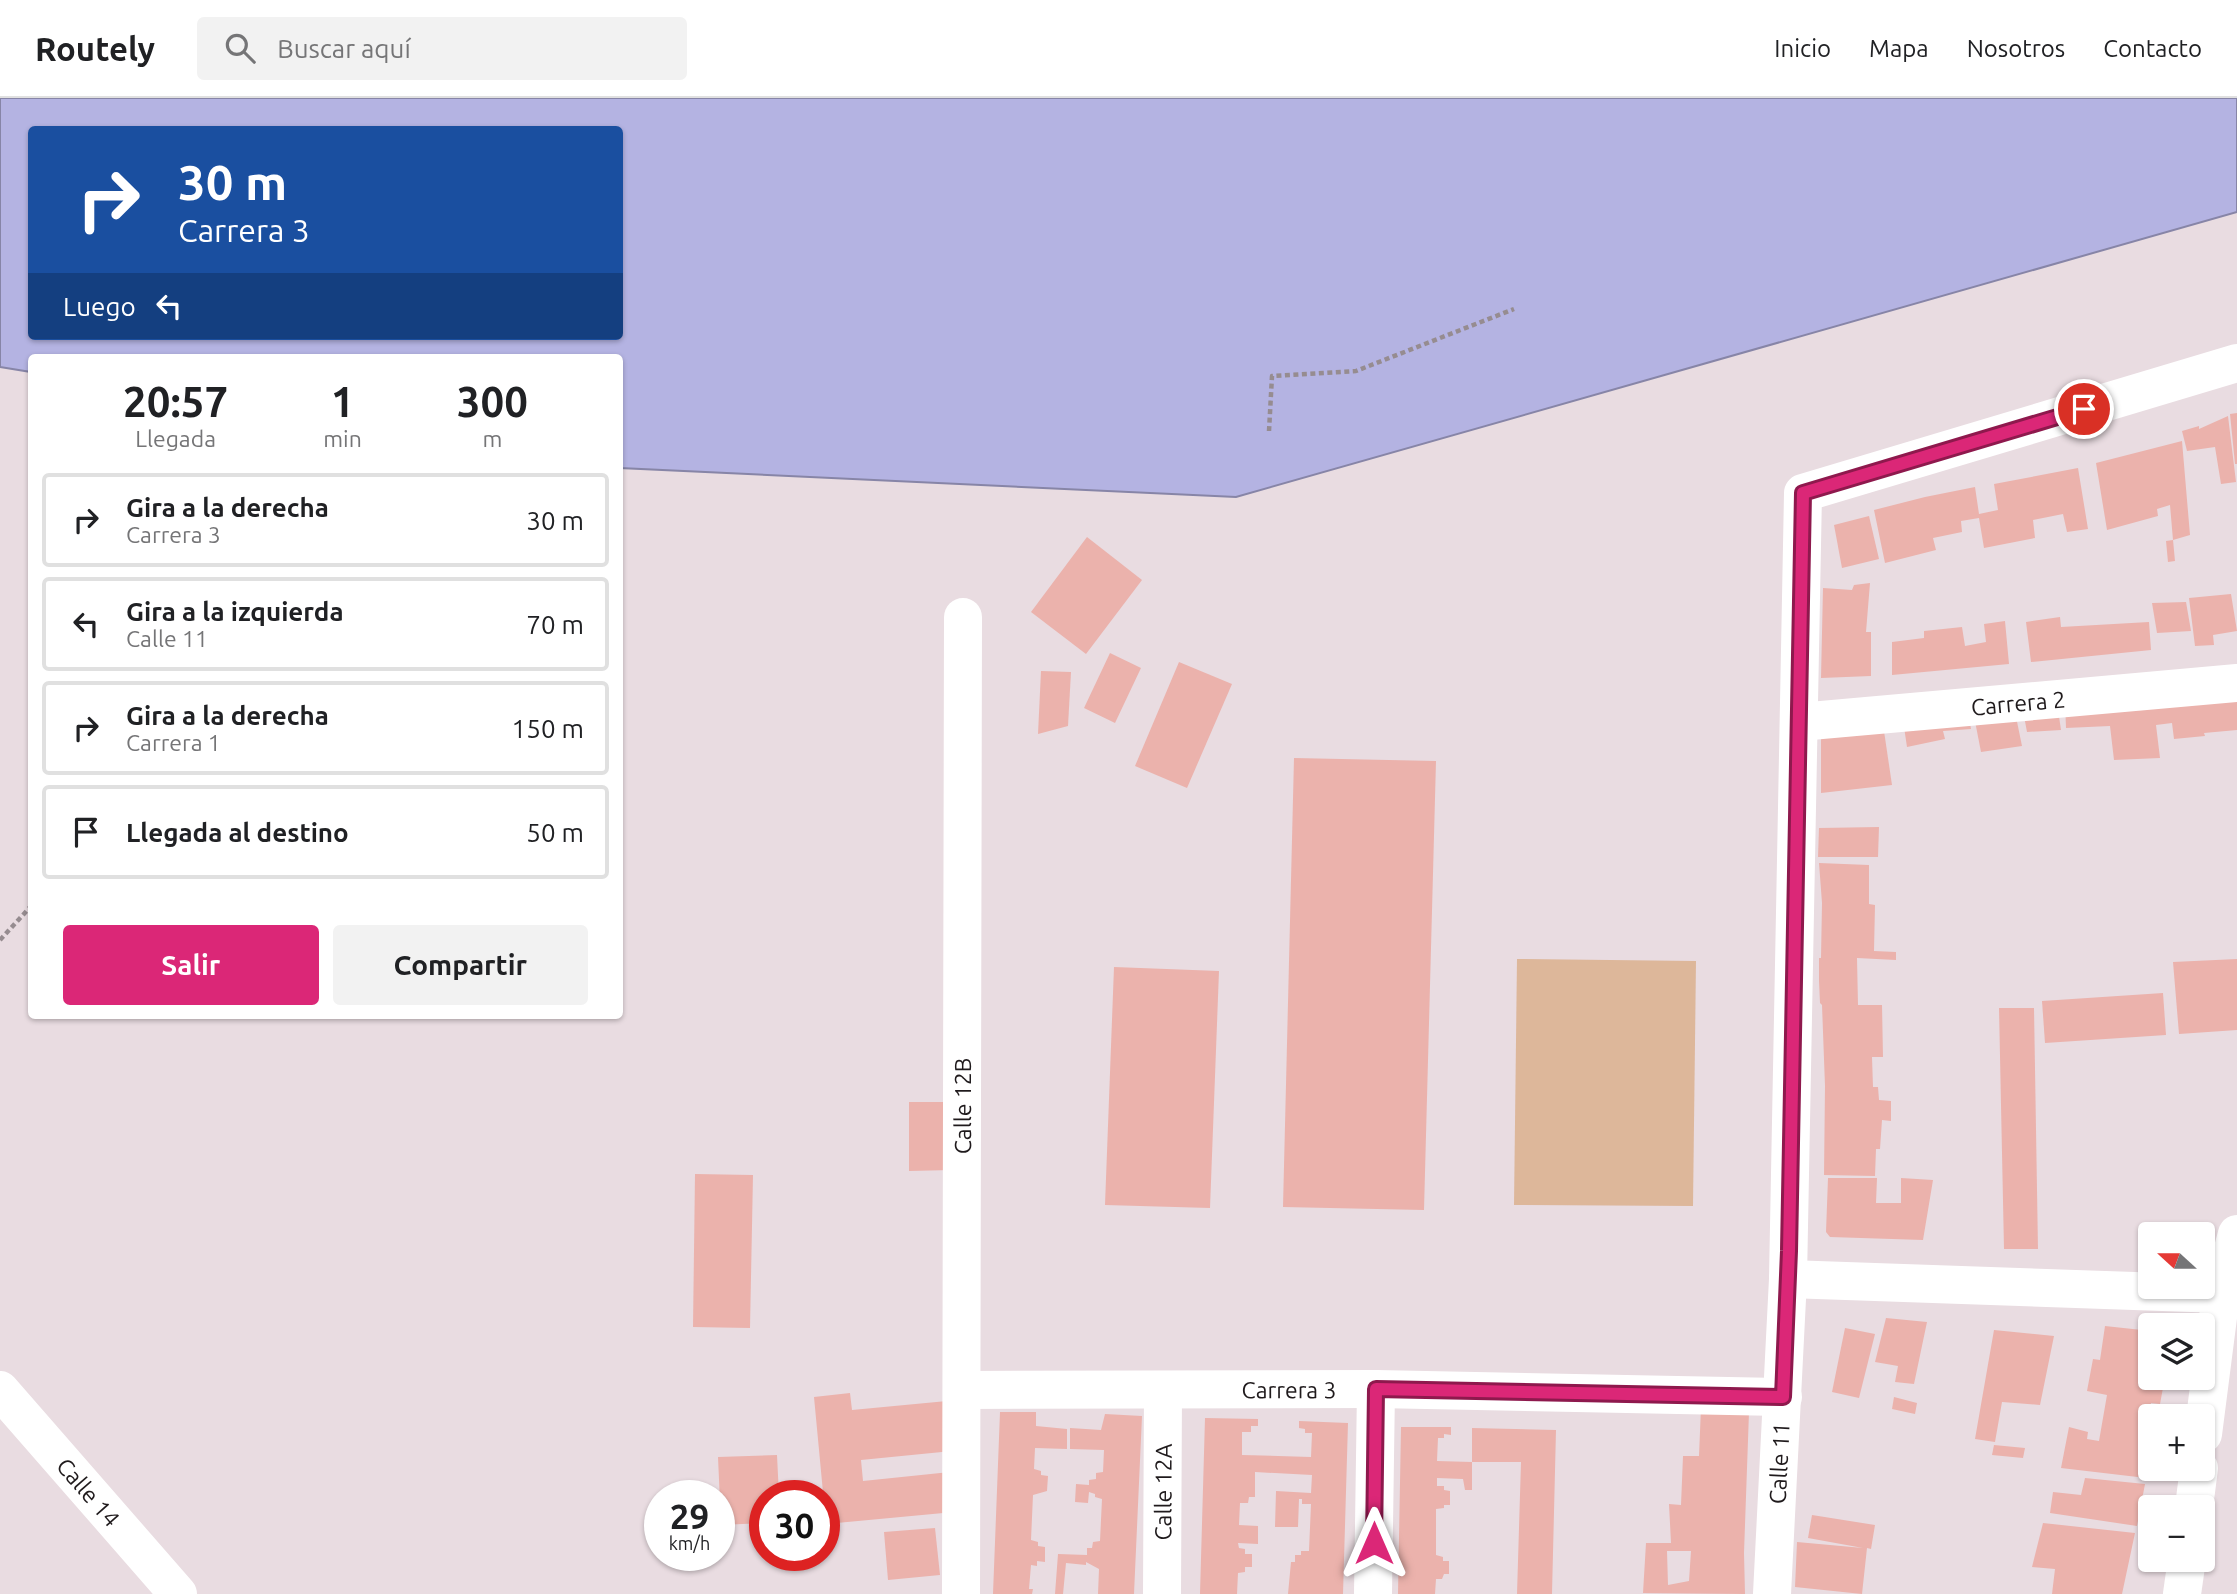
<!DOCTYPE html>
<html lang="es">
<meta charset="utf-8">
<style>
body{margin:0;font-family:Ubuntu,sans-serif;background:#f2f2f2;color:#202124;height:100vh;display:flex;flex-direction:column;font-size:26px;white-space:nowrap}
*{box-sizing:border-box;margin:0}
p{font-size:23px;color:#757577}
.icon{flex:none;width:38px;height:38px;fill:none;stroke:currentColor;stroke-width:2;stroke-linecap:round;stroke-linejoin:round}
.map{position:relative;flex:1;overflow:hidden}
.details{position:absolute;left:28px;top:256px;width:595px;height:665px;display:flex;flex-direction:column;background:#fff;border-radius:7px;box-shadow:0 2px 5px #0004}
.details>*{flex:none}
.banner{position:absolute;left:28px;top:28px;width:595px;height:214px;border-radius:7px;box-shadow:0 2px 5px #0004;background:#1a4fa0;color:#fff;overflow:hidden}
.needle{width:46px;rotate:291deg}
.tools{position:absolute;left:2138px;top:1124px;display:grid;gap:14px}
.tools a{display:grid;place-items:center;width:77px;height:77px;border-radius:7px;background:#fff;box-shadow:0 2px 5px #0004;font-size:35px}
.speed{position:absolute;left:644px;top:1382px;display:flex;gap:14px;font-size:35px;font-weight:700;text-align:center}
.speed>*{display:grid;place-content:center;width:91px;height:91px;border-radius:50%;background:#fff;box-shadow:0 2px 5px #0004;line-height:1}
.speed small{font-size:18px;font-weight:400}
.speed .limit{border:10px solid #d22;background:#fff;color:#111}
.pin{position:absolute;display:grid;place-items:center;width:60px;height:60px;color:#fff;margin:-30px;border:4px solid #fff;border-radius:50%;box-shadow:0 2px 7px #0007}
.me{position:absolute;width:77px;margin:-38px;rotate:0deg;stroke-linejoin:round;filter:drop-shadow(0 0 5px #0008)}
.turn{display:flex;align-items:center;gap:24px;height:147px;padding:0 35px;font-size:32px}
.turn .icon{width:91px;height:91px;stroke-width:2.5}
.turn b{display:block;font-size:49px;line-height:60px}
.then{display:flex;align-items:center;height:66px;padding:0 35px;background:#0003;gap:14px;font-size:26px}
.eta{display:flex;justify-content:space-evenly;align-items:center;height:119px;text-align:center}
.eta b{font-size:42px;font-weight:700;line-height:49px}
.cta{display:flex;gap:14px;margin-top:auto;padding:14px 35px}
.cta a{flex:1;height:80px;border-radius:7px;background:#db2777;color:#fff;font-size:28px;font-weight:700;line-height:80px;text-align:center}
.cta a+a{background:#f2f2f2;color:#202124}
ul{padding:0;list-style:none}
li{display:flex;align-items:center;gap:21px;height:94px;margin:0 14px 10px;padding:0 21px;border:4px solid #e0e0e0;border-radius:7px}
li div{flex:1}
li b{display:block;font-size:26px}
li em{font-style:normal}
header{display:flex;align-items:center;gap:42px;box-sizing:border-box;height:98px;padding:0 35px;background:#fff;border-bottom:2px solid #e0e0e0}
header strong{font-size:33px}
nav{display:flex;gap:38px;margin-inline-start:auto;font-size:24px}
.search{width:490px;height:63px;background:#f2f2f2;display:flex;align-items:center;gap:18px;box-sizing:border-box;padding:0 24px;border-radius:7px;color:#757577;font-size:26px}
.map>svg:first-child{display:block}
</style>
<header>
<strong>Routely</strong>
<div class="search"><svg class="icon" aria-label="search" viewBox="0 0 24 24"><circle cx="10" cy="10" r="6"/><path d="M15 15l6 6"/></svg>Buscar aquí</div>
<nav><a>Inicio</a><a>Mapa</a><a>Nosotros</a><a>Contacto</a></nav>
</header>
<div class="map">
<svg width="2237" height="1496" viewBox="0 0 2237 1496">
<rect width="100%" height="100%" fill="#e9dce1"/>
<path fill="#ddb79a" d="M1517,861L1696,863L1693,1108L1514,1107Z"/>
<path fill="#b4b3e2" stroke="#8785a7" stroke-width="2" fill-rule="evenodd" d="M0,0H2237V114L1236,399L620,370V259H32L31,274L0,269ZM32,32H620V238H32Z"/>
<g fill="#ebb2ac" fill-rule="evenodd">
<path d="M2237,315V366H2235L2230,316Z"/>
<path d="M2228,318L2236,384L2221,386L2215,349L2187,353L2182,333L2199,328V331Z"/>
<path d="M2182,343L2190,437L2173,442L2170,407L2157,411L2158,418L2107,432L2096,365Z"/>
<path d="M2078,370L2088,431L2067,434L2063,416L2033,422L2035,440L1984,450L1979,420L1961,423L1962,434L1933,440L1936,452L1885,465L1874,412L1925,399L1975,389L1979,416L1998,412L1994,386Z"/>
<path d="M1869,418L1879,461L1842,470L1834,427Z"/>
<path d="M1087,439L1142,482L1086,556L1031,514Z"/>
<path d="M2173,442L2175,463L2168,464L2166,443Z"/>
<path d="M1870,485L1866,534H1871V578L1821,580L1823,490L1852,492L1854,487Z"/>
<path d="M2231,496L2237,533L2213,537L2214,547L2195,548L2189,500Z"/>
<path d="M2186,504L2191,533L2157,535L2152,505Z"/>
<path d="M2060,519L2061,529L2149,524L2151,552L2031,564L2026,524Z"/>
<path d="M2005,523L2009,566L1892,577V544L1924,540V533L1962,529L1965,548L1986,544L1984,526Z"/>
<path d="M1110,555L1141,570L1115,625L1084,610Z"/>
<path d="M1179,564L1232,586L1187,690L1135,668Z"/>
<path d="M1041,573L1071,574L1068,628L1038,636Z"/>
<path d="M2237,590V632L2204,635L2205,638L2174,641L2172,625L2156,627L2160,660L2114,662L2110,628L2066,630L2065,604Z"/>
<path d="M2057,605L2061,632L2027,634L2022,607Z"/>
<path d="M2014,609L2022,648L1981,654L1974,618Z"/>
<path d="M1969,619L1971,631L1943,633L1945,641L1907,649L1904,629Z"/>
<path d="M1884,633L1892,687L1821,695V639Z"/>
<path d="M1294,660L1436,663L1424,1112L1283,1109Z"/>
<path d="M1879,729L1878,759H1818L1819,730Z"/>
<path d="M1819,765L1869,767V806L1875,807L1874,853L1896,854V862L1857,860L1858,907H1882L1883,959H1872L1873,989H1878L1879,1002L1891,1003V1023L1882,1022L1880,1051H1876L1875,1078L1824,1077L1825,988L1822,907L1820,905L1819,883V860H1821L1822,805Z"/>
<path d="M2237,861V932L2179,936L2173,864Z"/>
<path d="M1114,869L1219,873L1210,1110L1105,1107Z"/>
<path d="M2163,895L2166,937L2045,945L2042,903Z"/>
<path d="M1999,910H2034L2038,1151H2004Z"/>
<path d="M909,1004H951L952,1072L909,1073Z"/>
<path d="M695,1076L753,1077L750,1230L693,1229Z"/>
<path d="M1828,1080H1877L1876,1105H1901V1080L1933,1082L1923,1142L1830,1139L1826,1134Z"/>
<path d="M1886,1220L1927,1224L1914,1286L1895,1284L1898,1268L1875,1264Z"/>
<path d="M2105,1228L2151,1233V1279H2165L2160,1306L2151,1305L2142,1353L2151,1355L2146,1380L2061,1370L2069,1329L2088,1334L2087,1341L2099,1343L2107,1297L2087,1293L2093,1261L2100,1262Z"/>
<path d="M1845,1230L1875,1236L1859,1300L1832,1294Z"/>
<path d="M1994,1232L2054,1238L2040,1307L2002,1304L1995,1344L1975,1341Z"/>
<path d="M850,1295L852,1312L947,1303L952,1353L861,1362L863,1383L950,1374L954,1414L826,1426L814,1299Z"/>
<path d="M1894,1299L1917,1305L1915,1316L1892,1311Z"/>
<path d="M1701,1309L1749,1314L1744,1455L1745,1496L1643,1495L1646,1445H1671L1669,1406L1681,1407L1683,1358H1699ZM1667,1453H1691L1689,1483L1668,1487Z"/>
<path d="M1000,1314H1036V1328L1067,1331V1351L1035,1350L1034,1371L1041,1373V1377L1048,1378L1047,1393L1033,1397L1031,1442L1038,1444V1448L1045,1449V1464L1037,1463V1468L1031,1467L1029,1491H1033L1032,1496H993Z"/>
<path d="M1105,1316L1142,1318L1134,1496H1098L1099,1471L1086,1464V1467L1066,1465L1063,1496H1055L1058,1456L1087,1457V1450H1092L1093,1444L1100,1443L1102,1401L1095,1399V1396L1089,1394L1088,1405L1075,1404L1076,1386L1089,1387V1382L1096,1381V1375L1103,1374L1104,1352L1070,1351V1330L1101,1332Z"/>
<path d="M1205,1320L1258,1321V1328H1251V1334H1242V1357L1311,1359L1312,1335H1305V1331L1299,1330V1323L1348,1325L1343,1496H1288L1291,1464H1295V1457H1301V1453H1309L1311,1406H1302V1401H1299L1298,1429H1275L1276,1393L1311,1395L1312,1377L1255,1374V1399H1249L1248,1405H1240L1239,1427L1258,1428V1446L1238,1445L1239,1450L1245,1451V1456H1252V1469H1245V1474L1238,1475L1237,1496H1200Z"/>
<path d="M1401,1329H1451V1337L1444,1336V1340H1438L1437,1363L1472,1364V1330L1556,1332L1552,1496H1517L1521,1364H1472V1392H1465L1463,1381L1437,1380V1388H1444V1392L1450,1393V1407H1444V1410L1436,1411V1457L1443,1459V1463H1449V1476H1444L1442,1481H1436L1435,1496H1398Z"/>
<path d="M1994,1347L2025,1350L2023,1360L1992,1357Z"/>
<path d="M777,1357L779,1398H765V1425L721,1427L718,1359Z"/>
<path d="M2085,1380L2145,1386L2137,1428L2050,1415L2053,1394L2081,1397Z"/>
<path d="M1812,1417L1875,1427L1871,1451L1867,1450L1862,1496L1795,1489L1797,1444L1863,1450L1808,1440Z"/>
<path d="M2043,1425L2135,1435L2122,1496H2052L2055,1471L2032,1469Z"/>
<path d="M935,1430L940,1477L888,1482L884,1434Z"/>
</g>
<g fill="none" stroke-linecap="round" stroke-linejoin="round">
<g stroke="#968c90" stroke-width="4.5" stroke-dasharray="5 3.5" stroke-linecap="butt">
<path d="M1269,333L1272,278L1356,273L1514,211"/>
<path d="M0,842L32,807"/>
</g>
<g stroke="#fff" stroke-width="38">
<path id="s1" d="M1799,624L2237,585"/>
<path d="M1788,1181L2221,1196"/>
<path id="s2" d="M0,1292L178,1496"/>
<path id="s3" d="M962,1292L1376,1291L1783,1299"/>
<path d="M2203,1336L2221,1196L2237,1136"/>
<path d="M2194,1409L2199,1370"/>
<path id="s4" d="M961,1496L963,519"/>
<path id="s5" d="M1162,1496L1163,1292"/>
<path d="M1373,1496L1376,1291"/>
<path id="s6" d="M1772,1496L1788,1181L1803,395L2237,265"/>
<path d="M2182,1496L2187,1461"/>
</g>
</g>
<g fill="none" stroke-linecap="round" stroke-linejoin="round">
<g stroke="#8e194d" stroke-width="18">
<path id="route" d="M1374,1445L1376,1291L1783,1299L1789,1153L1803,395L2084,311"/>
</g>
<use href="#route" stroke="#db2777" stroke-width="12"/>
</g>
<g text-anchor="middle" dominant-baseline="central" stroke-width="5" stroke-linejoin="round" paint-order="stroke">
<g font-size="23" fill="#1f1a1c" stroke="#e9dce1">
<text stroke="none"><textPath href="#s1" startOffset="220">Carrera 2</textPath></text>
<text stroke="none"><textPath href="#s4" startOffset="488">Calle 12B</textPath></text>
<text stroke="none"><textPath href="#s3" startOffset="327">Carrera 3</textPath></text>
<text stroke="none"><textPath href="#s6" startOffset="131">Calle 11</textPath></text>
<text stroke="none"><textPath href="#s2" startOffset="135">Calle 14</textPath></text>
<text stroke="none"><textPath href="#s5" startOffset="102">Calle 12A</textPath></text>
</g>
</g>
</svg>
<div class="tools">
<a><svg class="needle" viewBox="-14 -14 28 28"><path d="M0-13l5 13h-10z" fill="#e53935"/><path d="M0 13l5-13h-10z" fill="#757577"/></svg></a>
<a><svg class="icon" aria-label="layers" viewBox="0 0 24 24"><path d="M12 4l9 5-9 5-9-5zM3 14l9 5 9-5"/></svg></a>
<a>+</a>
<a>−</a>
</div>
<div class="speed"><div>29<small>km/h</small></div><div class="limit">30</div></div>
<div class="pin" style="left:2084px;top:311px;background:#d93025"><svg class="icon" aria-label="arrive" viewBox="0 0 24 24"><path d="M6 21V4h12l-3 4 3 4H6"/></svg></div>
<svg class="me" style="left:1374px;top:1445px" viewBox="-20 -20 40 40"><path d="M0-17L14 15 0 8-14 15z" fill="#db2777" stroke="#fff" stroke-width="4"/></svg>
<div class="banner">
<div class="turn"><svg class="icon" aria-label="right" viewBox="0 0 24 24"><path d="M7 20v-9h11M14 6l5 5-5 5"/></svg><div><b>30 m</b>Carrera 3</div></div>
<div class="then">Luego<svg class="icon" aria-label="left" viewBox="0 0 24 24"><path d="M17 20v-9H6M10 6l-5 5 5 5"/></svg></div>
</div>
<section class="details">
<div class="eta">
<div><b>20:57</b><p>Llegada</p></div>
<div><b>1</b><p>min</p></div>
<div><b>300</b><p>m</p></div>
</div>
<ul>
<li><svg class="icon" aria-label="right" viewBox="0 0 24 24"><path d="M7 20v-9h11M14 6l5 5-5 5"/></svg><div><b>Gira a la derecha</b><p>Carrera 3</p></div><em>30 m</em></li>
<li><svg class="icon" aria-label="left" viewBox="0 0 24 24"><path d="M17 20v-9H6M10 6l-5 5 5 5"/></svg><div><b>Gira a la izquierda</b><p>Calle 11</p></div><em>70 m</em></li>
<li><svg class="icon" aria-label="right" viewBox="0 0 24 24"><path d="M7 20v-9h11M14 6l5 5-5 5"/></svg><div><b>Gira a la derecha</b><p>Carrera 1</p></div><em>150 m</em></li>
<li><svg class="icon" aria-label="arrive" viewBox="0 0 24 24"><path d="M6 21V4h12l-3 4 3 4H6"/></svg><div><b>Llegada al destino</b></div><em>50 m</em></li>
</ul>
<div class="cta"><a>Salir</a><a>Compartir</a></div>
</section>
</div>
